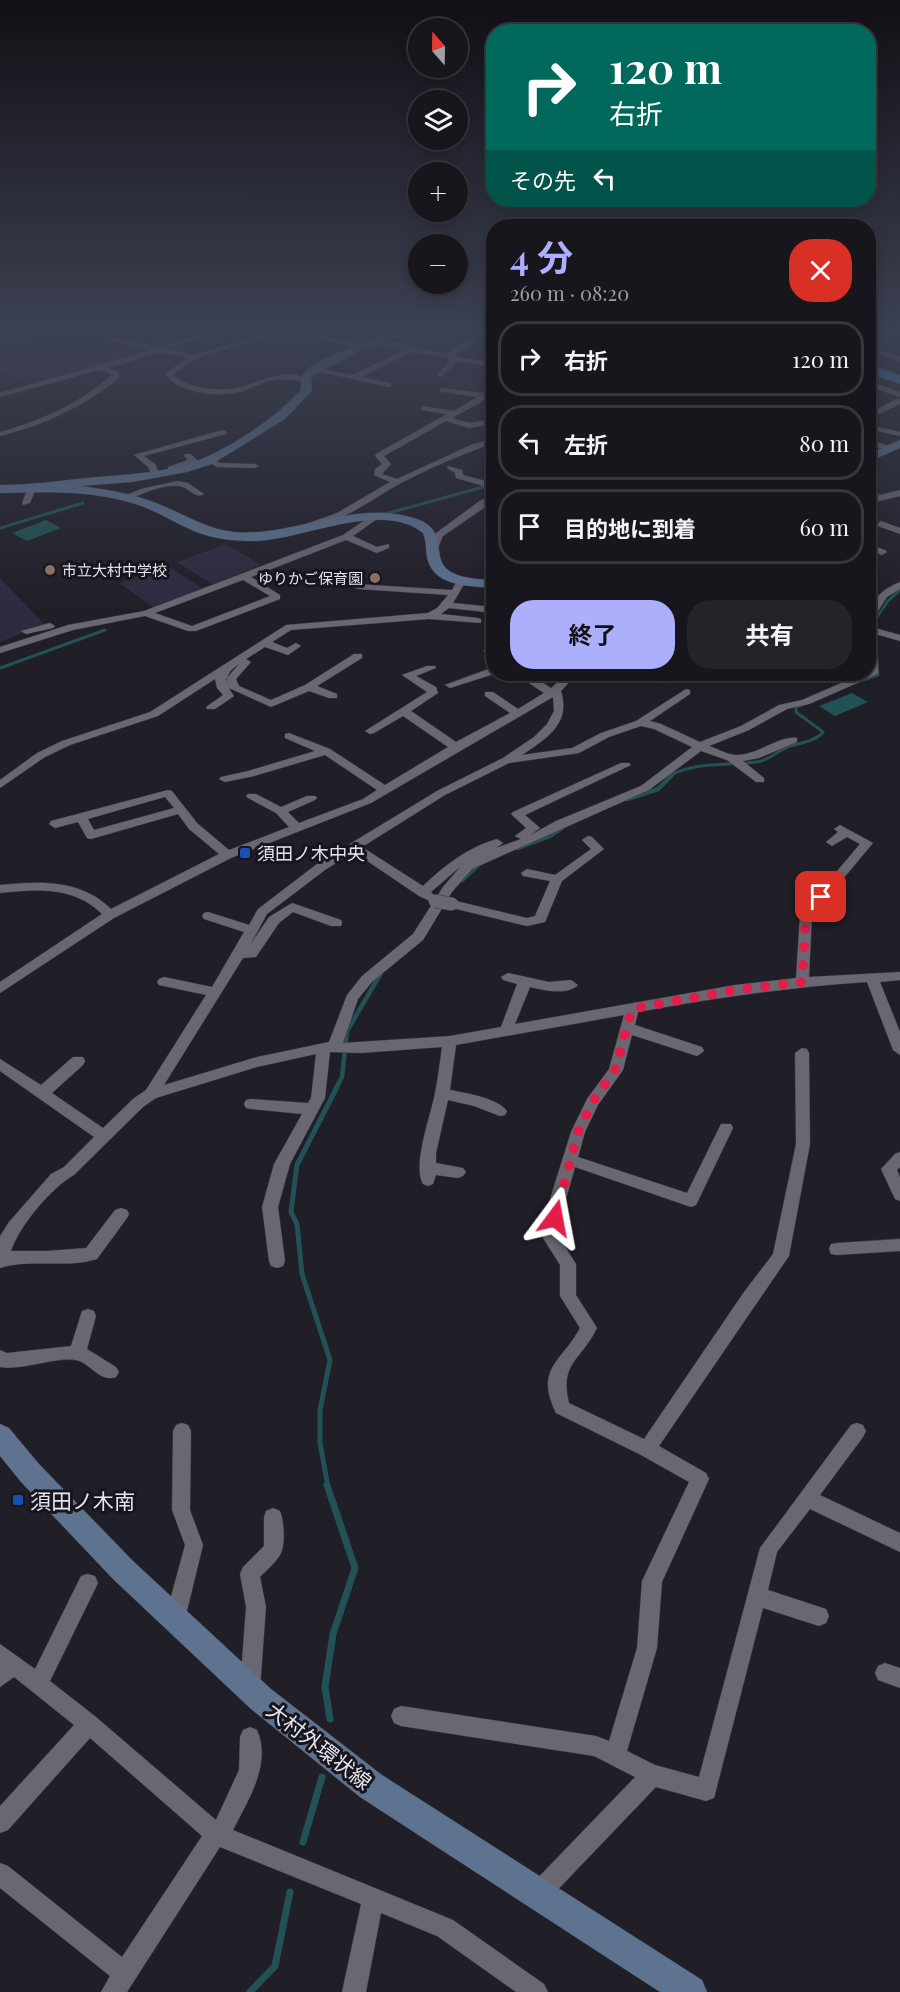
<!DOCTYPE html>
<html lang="ja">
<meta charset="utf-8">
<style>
body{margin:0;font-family:"Playfair Display","Noto Sans JP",serif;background:#25232a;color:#f1f3f6;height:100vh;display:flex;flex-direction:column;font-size:22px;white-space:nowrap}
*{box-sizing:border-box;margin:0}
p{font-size:20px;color:#9f9fa4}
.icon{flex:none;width:33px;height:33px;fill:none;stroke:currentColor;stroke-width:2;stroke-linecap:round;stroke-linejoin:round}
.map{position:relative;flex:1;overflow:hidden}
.sheet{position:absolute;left:486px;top:219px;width:390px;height:462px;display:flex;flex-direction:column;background:#18161d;border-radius:24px;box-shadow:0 3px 15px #0003,0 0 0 2px #36353b}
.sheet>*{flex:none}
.guide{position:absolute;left:486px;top:24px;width:390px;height:183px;border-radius:24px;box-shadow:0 3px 15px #0003,0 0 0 2px #36353b;background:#00695c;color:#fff;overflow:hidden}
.needle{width:39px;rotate:340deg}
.buttons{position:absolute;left:408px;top:18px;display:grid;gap:12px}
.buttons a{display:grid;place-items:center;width:60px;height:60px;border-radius:50%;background:#18161d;box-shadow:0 3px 15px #0003,0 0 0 2px #36353b;font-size:30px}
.pin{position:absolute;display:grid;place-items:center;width:51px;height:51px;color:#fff;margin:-26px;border-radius:12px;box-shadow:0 3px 9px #0006}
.me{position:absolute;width:66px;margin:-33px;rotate:13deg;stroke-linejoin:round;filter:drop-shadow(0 0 4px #0008)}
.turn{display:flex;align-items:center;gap:21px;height:126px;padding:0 24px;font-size:27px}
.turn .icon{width:78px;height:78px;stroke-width:2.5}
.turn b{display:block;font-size:42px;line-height:51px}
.then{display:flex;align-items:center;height:57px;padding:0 24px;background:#0003;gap:12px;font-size:22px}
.round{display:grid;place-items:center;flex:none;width:63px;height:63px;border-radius:24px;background:#25232a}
.head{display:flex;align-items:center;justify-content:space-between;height:102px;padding:0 24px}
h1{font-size:36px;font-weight:700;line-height:45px;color:#acaffb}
.button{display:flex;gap:12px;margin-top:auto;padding:12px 24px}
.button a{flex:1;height:69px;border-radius:24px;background:#acaffb;color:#111;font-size:24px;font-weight:700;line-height:69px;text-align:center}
.button a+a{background:#25232a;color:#f1f3f6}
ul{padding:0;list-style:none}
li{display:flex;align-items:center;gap:18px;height:75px;margin:0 12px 9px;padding:0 12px;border:3px solid #36353b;border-radius:24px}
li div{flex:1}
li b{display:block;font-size:22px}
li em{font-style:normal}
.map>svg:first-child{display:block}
</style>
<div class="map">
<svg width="900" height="1992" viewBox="0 0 900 1992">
<rect width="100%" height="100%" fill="#201e27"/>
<g fill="#2e2a3f">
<path d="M92,333L136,346L128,350L143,353L62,377L27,384L0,370C0,365 0,360 3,356C16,343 73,336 92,333Z"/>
<path d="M226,544L261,565L212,584L177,562Z"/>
<path d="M168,566L203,589L153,607L119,583Z"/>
<path d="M0,578L44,624L24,629L25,632L0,642Z"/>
</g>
<g fill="#225256">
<path d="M46,520L61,528L27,541L12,533Z"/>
<path d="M852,693L868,702L835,716L819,706Z"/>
</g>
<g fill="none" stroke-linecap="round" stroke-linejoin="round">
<g stroke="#225256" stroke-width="3">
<path d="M385,514L494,484"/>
<path d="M0,528L83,503"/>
<path d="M871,626L888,601L900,590"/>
<path d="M0,668L105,630"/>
<path d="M863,680L878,675L877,659L868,646"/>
<path d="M671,775C698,761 727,766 757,762C770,760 778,750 790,746C801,743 816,741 823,732L796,712V707L802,705"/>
</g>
<g stroke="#225256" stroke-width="4.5">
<path d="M627,799L658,789L674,773"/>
<path d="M518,848L550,836L562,828"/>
<path d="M462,880L478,865"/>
<path d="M336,1088L342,1077L347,1031L381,973"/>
</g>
<path stroke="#225256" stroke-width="5" d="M328,1487L320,1443V1410L330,1360L302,1274L297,1224L291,1212L297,1165L337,1087"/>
<g stroke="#225256" stroke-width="7">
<path d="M327,1485L355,1568L333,1634L325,1687L330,1719"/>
<path d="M303,1842L322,1777"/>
<path d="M250,1992L275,1966L290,1892"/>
</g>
<g stroke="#3a3840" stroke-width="1">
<g id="street">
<path d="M205,333H215L168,349L193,355L268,333H278L196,359L173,374C180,382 189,385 199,387C210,389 225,391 237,388C261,382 285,366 310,380L306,382C295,380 285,378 274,380C260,382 248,391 234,393C213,397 178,392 165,374L187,358L160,352L108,368L119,372V378C83,407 44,425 0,436V432C41,421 80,403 112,375L100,370L0,397V393L151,350L111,341V337L159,347Z"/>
<path d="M313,333L363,345L364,347L360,349L311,336V334Z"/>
<path d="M480,333H488L454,356L494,363V367L458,361L441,377L437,375L451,359L412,352L361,377L391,383V387H388L312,370L316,368L352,375L404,350L373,343V339H376L446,354Z"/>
<path d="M868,347L900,357V361L868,351Z"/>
<path d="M868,381L900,392V397L868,386Z"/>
<path d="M491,384H494V390L481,402L452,418L469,423L494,419V424L469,428L446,421L384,456L391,464L382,474L397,479L471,445L494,438V443C462,454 430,468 401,483C378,495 331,530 306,528V524L337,513L390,482L374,475L375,469L382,464L375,456L376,454L447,414L422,410V406L454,411L477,397L443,392H440V388L482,393Z"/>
<path d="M897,399H900V404L868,419V414Z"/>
<path d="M868,425L900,432V436L868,429Z"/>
<path d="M223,430L227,432L226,434L144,456L155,464L160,475L159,477H153L148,467L134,455Z"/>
<path d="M868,440L894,447L895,449L891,451L868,445Z"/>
<path d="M185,454H191L198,461L175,471L173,474H167L168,467L188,460L184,456Z"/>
<path d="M208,457H214L219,463L255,464L259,466L255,468L217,467L208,461Z"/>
<path d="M448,466L462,470L463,475L486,481L494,486V492L480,485L456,478L455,473L447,468Z"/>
<path d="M177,481L188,483L204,494C195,500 189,487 179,486C161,484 141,495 124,501L120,498L141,489Z"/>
<path d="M32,485L36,488L30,503L23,505L22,503L28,488Z"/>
<path d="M868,489L880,495L900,490V496L879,501L868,495Z"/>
<path d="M494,496V501L443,536L437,550H431L429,548L436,533L481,500Z"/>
<path d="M374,514L378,517L377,519L353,536L377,547L389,544V548L377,553L346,540L251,577L280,595V599L196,631H188L145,616L73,630L0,653V647L68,625L144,611L343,535ZM243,580L270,596L192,626L155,613Z"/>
<path d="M881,521L900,528V534L878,526L877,524Z"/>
<path d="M868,544L885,550L887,552L882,555L868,550Z"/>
<path d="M461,578L466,581L453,603L494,607V613L449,608L441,614L478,618L481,619V623L429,619L291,630L272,642L287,648L296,643L301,646L288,655L265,647L246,659L251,662L236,679L239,686L271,700L305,685L354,654H362V658L317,686L337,694V698H329L309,691L271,707L229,688L226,679L239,664C224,674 224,682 234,696L215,709H207L206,707L223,695L217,688L215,679L158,716L70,745L45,757L0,788V780L37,753L62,741L150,712L286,625L428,613L437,608L448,595L358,589L355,588V584L452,590L458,579Z"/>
<path d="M900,582V589L887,597L871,622L868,623C868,603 881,589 900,582Z"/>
<path d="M50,623L55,626L53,628L26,634L21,631Z"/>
<path d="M868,626L900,635V641L868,632Z"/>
<path d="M494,647V653L488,654L483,651Z"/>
<path d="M868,647L878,656V674L809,704L787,709L749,730L709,746C718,749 728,755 737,755C758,755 779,735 797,738V742L759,758L743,761L764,778V782H756L727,760L701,751L649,790L472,869L452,892L423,940L372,982L358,999L343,1043L450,1036L501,1027L517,984L503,980L501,977L508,973L549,982L571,980L578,985C567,996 543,990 530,987L515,1024L735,985L796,978L800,915L860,844L847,837L832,846L826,842L838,832L834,829L840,825L873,843L812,916L809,977L900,972V980L880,982L900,1032V1055L893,1050L867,982C790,987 715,998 638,1012L635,1025L702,1047L704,1051L697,1056L632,1035L623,1070L598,1105L585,1132L578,1157L687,1193L721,1124H731L733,1128L696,1205L691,1207L575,1167L566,1199L559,1237L576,1264V1295L597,1328C581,1361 559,1363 569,1403L644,1439L744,1292L773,1254L796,1144L795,1053L802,1048L807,1049L809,1053L810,1144L789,1256L659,1446L706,1473L709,1479L662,1582L657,1648L627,1751L655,1765L699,1777L760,1548L851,1425L857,1423L863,1425L866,1431L863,1437L820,1495L900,1533V1552L810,1509L777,1552L768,1590L826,1609L829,1616L826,1623L819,1626L763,1608L714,1798L706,1801L656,1787L545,1903L537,1906L529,1903L526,1895L529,1887L635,1777L594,1756L401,1726L394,1723L391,1716L394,1709L401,1706L596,1736L609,1741L637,1648L642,1581L689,1482L641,1455L556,1413C534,1368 562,1362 580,1328L560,1296V1265L543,1238L550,1199L571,1132L587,1099L609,1069L624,1015L456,1045L450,1090C465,1093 498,1098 507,1111L505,1115L500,1116L474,1106L448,1100L436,1153V1163L463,1168L466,1172L463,1176L458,1178L436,1175L433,1184L428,1186L423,1184C412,1165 431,1115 435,1093C438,1077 440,1062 442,1047L361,1053L330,1052L325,1098L290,1164L278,1207L285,1261L283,1266L277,1268L271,1266L269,1261L262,1207L274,1164L302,1114L251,1109L246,1108L244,1104L246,1100L251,1099L308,1103L311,1098L316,1054L257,1067L156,1098L143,1107L74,1175C52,1187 19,1226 11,1251H47L86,1248L115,1210L121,1208L127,1210L129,1214L127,1218L97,1259C66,1269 29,1258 0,1268V1236L9,1222L51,1174L64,1167L94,1137L0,1071V1059L41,1085L73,1057H83L85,1061L83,1065L52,1093L103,1128L133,1099L146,1090L206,995L159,985L157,982L159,979L164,977L212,987L244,932L204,919L202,916L204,913L208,912L249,925L258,909L317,864L437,791L503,758L534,737L547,724L554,711L553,697L371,803L231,858L114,918L0,993V982L102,914C74,886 37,889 0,893V885C39,881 81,879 111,909L219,854L189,829L178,814L91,839L87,838L78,822L55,828L49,824L51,821L168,790L172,791L197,823L229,850L289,827L276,813L248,798L246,796L248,794H256L281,807L307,796H315L317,798L315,800L288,812L299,823L363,799L377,790L325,755L254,776L225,782L219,779L221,777L248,771L315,751L285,738V734L289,733L330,749L385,785L448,747L403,716L374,733L370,734L365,731L427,692L402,675L427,666H435L436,668L416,676L436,687L438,693L411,711L456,742L510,713L485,696V692H493L518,709L544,693L529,683V679H537L551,688L567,674H577L561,691C571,724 547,738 522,755L572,748L601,733L636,721L686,689L690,690V694L650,721L661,724L700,742L741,726L779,705L802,700L862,674H868ZM641,726L654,729L692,747L641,786L556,821L529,836L540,828L525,815L631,765L629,763H621L513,812L511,814L526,828L515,836L521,839L496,848L503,843L497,839C468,847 444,866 423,886L362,847L445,795L509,763L579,753L609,737ZM165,797L174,808L94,830L88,819ZM354,852L419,896L430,901L436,897L431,892L461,866L443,887L413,934L362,976L347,995L329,1042L257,1057L164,1085L243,958L256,957L279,923L293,912L331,926H341L342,923L341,920L292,903L269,917L250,945L267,914L325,870Z"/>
<path d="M494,667V674L450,688L445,685Z"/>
<path d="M645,674H658L670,680L665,683Z"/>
<path d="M588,836L592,837L604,849L562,881L545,922L527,926L448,907L446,904L452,900L527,918L535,916L550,881L523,876L521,873L527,869L555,875L591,849L582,840Z"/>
<path d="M900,1152V1167L897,1170L900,1177V1201L895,1199L881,1169L895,1154Z"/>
<path d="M900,1239V1251L837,1255L831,1254L829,1249L831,1244L837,1243Z"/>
<path d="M88,1309L94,1311L96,1316L87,1349L116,1367L119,1372L116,1377C99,1383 90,1362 75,1360C55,1357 21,1371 0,1367V1350L7,1353L71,1346L82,1311Z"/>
<path d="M182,1423L188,1425L191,1431L190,1510L203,1545L185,1619L182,1626L175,1629L168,1626L165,1619L185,1545L172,1510L173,1431L176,1425Z"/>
<path d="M273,1508L280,1511C284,1521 286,1545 280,1555C275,1563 267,1570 260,1577L266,1607L260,1688L257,1695L250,1698L243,1695L240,1688L246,1607L240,1574L243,1567L264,1546V1517L266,1511Z"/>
<path d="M88,1574L95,1576L98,1583L50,1681L96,1717L216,1820L239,1770L240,1737L243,1730L250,1727L257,1730C272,1764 248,1800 233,1830L453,1920L544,1984L548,1992H516L437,1936L381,1913L366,1992H342L361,1904L220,1847L127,1992H101L110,1976L0,1888V1863L8,1866L122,1957L202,1836L90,1738L8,1830L0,1833V1806L74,1725L14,1677L0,1687V1644L35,1669L81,1576Z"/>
<path d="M885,1663L900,1668V1688L878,1680L875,1673L878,1666Z"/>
</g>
</g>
<g stroke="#3a3840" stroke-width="1">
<g id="secondary">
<path d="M393,333H407L364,349L314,375L311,380L312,391L285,419L212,464L187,472L132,482L81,486C109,490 136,494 161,505C186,515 206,529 234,532C294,537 354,499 414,518C453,530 427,560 453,573C465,579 480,579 494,580V588C471,586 436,587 428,561C425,551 427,542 423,533C381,499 301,541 253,541C233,541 213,539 194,531C173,522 154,509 132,503C88,490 45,492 0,493V485C30,485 58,481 87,478C125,474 168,474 204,458C240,442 274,418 301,390C301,383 300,378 305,372C317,358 374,339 393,333Z"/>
<path d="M900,440V448L868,462V454Z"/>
<path d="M0,1424L9,1428L39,1464L133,1561L271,1689L382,1775L702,1980L707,1992H660L360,1797L251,1709L113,1579L21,1482L0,1456Z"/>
</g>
</g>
<g stroke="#3a3840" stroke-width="1">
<path id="highway" d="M868,364L900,375V384L868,373Z"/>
</g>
<use href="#street" fill="#696772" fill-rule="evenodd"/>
<use href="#secondary" fill="#5e738f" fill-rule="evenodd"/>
<use href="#highway" fill="#468fd3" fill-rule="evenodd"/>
<g stroke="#3a3840" stroke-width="14" stroke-linecap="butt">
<path id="street-bridge" d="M435,901L452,904"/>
</g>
<use href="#street-bridge" stroke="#696772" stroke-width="13"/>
</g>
<linearGradient id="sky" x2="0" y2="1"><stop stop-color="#121015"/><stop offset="0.54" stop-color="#3c4152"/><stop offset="1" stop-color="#3c4152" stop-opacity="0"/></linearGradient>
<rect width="900" height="612" fill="url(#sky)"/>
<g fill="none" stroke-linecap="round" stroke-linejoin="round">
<path stroke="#e11d48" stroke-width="10" stroke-dasharray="0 18" d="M555,1218L578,1132L592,1103L615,1070L632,1009L735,990L802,982L806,915L821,897"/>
</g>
<g fill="#8d6e63" stroke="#17151e" stroke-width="2">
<circle cx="50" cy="570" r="6"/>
<circle cx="375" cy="578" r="6"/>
</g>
<g fill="#1a4fb4" stroke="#17151e" stroke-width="2">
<rect x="239" y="847" width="12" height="12" rx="3"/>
<rect x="12" y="1494" width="12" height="12" rx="3"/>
</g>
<g text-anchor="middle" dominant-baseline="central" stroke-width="6" stroke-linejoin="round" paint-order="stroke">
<g font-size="15" fill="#e4e4ea" stroke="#17151e" text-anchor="start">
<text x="62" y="570">市立大村中学校</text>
<text x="363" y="578" text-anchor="end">ゆりかご保育園</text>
</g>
<g font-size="18" fill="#e4e4ea" stroke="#17151e" text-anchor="start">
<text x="257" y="853">須田ノ木中央</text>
</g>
<g font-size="21" fill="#e4e4ea" stroke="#17151e" text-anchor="start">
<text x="30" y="1500">須田ノ木南</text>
</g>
<g font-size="21" fill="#e4e4ea" stroke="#17151e">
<text transform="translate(320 1745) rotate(38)">大村外環状線</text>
</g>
</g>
</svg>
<div class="buttons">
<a><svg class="needle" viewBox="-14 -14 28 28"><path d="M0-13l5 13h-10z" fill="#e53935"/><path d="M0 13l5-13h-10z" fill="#9f9fa4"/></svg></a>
<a><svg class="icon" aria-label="layers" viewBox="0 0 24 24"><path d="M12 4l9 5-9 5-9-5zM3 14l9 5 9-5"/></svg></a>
<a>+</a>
<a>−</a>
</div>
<div class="pin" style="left:821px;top:897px;background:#d93025"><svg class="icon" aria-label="arrive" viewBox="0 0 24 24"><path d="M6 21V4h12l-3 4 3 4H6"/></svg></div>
<svg class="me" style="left:555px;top:1218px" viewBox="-20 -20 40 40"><path d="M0-17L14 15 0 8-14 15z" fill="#e11d48" stroke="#fff" stroke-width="4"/></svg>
<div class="guide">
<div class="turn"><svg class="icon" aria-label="right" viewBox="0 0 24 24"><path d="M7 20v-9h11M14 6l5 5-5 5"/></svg><div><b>120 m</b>右折</div></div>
<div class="then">その先<svg class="icon" aria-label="left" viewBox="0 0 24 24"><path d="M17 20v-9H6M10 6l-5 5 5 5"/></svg></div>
</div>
<section class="sheet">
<div class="head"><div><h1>4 分</h1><p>260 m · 08:20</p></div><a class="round" style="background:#d93025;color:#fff"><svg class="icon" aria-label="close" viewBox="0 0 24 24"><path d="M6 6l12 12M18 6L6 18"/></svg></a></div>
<ul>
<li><svg class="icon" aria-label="right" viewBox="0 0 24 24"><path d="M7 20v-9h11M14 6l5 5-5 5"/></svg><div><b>右折</b></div><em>120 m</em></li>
<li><svg class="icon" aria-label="left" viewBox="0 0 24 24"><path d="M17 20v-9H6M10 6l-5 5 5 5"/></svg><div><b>左折</b></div><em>80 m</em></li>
<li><svg class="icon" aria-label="arrive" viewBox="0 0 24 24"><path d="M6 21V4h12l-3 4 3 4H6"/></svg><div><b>目的地に到着</b></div><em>60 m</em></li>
</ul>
<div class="button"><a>終了</a><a>共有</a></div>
</section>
</div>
